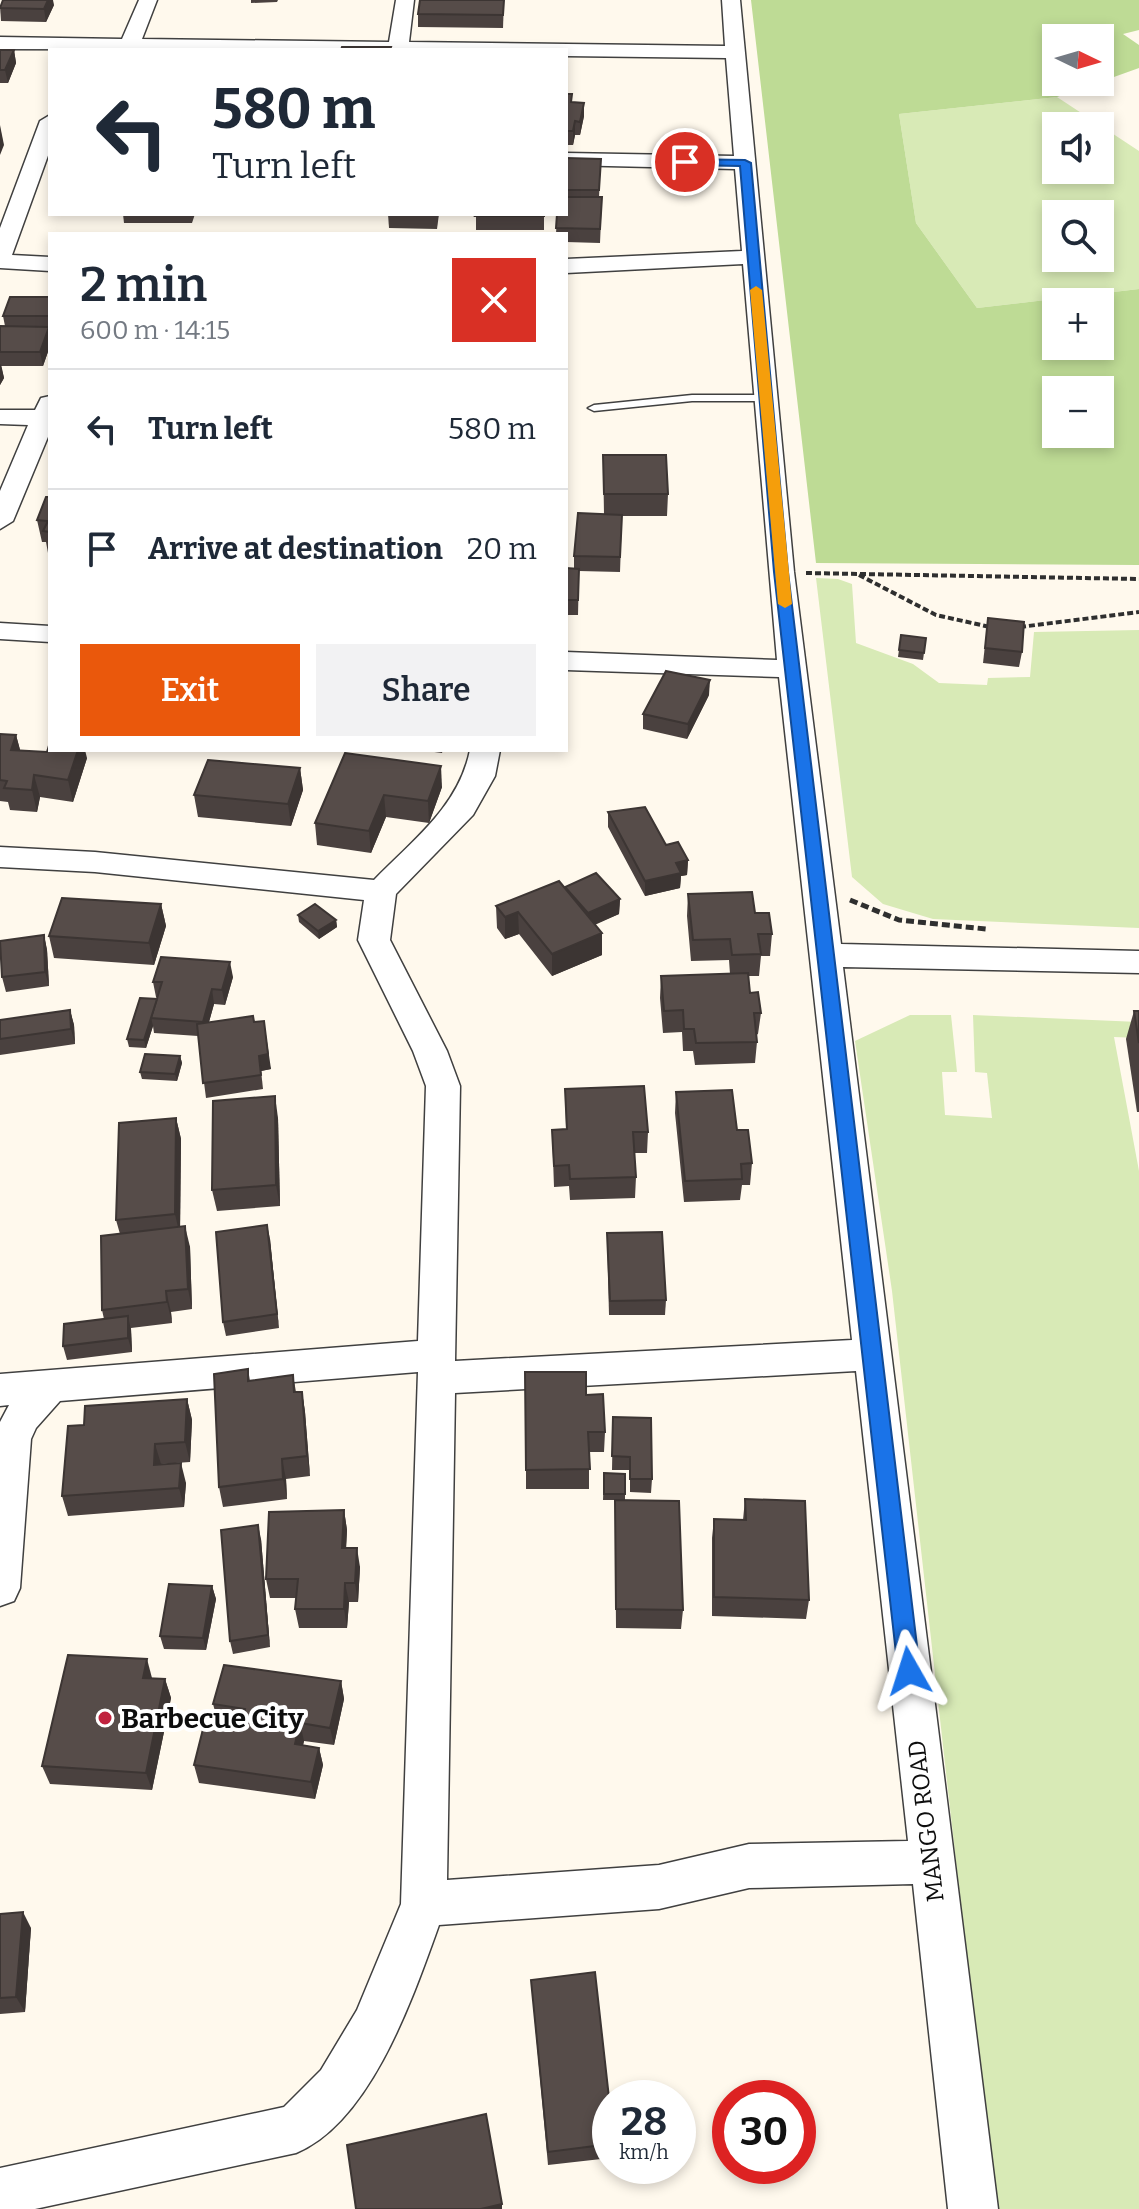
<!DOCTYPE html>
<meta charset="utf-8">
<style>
body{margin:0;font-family:Bitter,serif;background:#f2f2f3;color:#1f2937;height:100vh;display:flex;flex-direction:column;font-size:30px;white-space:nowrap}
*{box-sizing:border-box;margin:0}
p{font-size:26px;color:#747a83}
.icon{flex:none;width:44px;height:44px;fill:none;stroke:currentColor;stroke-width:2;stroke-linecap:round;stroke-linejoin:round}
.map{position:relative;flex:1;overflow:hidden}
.drawer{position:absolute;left:48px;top:232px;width:520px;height:520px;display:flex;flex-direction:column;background:#fff;border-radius:0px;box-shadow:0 4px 12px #0003}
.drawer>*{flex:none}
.banner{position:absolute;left:48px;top:48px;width:520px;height:168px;border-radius:0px;box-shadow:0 4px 12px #0003;background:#fff;color:#1f2937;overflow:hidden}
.needle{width:52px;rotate:95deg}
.fabs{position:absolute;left:1042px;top:24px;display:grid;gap:16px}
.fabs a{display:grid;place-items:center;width:72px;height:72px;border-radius:0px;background:#fff;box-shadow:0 4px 12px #0003;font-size:40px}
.speed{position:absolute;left:592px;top:2080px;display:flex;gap:16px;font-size:40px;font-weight:700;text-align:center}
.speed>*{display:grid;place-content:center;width:104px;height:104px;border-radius:50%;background:#fff;box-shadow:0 4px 12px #0003;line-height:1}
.speed small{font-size:20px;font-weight:400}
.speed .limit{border:12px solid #d22;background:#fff;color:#111}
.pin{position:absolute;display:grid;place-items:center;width:68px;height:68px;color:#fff;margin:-34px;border:4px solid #fff;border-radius:50%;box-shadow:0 2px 8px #0007}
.me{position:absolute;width:88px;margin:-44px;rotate:354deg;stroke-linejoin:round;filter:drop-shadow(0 0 6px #0008)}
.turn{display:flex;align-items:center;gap:28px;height:168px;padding:0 32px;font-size:36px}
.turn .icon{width:104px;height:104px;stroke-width:2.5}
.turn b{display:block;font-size:56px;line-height:68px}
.round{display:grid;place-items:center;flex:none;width:84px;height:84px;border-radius:0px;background:#f2f2f3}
.summary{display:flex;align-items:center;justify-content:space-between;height:136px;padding:0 32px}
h1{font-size:48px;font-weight:600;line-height:60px}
.primary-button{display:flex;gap:16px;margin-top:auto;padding:16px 32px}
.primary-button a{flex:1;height:92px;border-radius:0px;background:#ea580c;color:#fff;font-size:32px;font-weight:600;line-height:92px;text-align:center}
.primary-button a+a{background:#f2f2f3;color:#1f2937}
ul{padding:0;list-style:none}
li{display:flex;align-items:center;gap:24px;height:120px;padding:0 32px;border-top:2px solid #e0e1e3}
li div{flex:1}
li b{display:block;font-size:30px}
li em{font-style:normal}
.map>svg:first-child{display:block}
</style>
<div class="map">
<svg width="1139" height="2209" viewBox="0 0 1139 2209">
<rect width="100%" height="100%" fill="#fff9ed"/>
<g fill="#d8eab6" fill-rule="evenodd">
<path d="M1057,97L1139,151V289L977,308L916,223L899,114ZM1056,126H1100V170H1056ZM1056,214H1100V258H1056Z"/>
<path d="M816,578L838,579L852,584L856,643L913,664L939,683L987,685L988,678L1030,677L1034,632L1139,630V928L933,919L883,904L852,877Z"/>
<path d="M910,1015H951L957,1072H942L945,1115L992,1118L987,1073L975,1072L973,1015L1139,1022V1038L1114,1037L1139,1171V2209H995L892,1291L855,1041Z"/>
</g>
<path fill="#bedb95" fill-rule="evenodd" d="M751,0H1139V30L1123,34L1139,45V68L1100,82V38H1056V82H1099L1057,97L899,114L916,223L977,308L1139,289V565L816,563ZM1056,302H1100V346H1056ZM1056,390H1100V434H1056Z"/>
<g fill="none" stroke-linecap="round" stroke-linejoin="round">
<g stroke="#404040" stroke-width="3">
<path id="lane" d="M692,395H765L771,398L765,401H692L594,411L588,408L594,405Z"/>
</g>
<g stroke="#404040" stroke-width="3">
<g id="street">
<path d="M139,0H157L142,39L389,42L396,0H414L409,42L725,46L722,0H740L794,572L841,944L1139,951V973L843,967L998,2209H948L913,1884L749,1888L659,1909L439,1925C413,1997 371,2122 296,2153L35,2209H0V2168L284,2107L321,2070L357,2010L401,1904L418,1372L60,1401L36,1428L31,1439L20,1588L14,1601L0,1606V1422L9,1405L0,1406V1374L418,1341L426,1086L413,1051L358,940L364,900L95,872L0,867V847L95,852L374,880C413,840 459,806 470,750H500L495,776L473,815L396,894L390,940L447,1051L460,1086L455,1361L852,1340L779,677L566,670V652L777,660L743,264L566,273V259L742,251L735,169L566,165V153L734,156L726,58L566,56V50L0,49V37L122,39ZM856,1371L908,1841L749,1844L659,1865L447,1880L455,1393Z"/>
<path d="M50,115V150L12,255L50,257V271L0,268V228L40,121Z"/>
<path d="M50,396V432L13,521L0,529V491L28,425L0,424V410H35L41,398Z"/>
<path d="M0,623L50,626V642L0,639Z"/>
</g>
</g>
<g stroke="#2f2f2f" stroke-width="4" stroke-dasharray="6 3" stroke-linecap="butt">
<path d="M806,573L1139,579"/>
<path d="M859,575L936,615L990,627"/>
<path d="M1020,627L1139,612"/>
</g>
<path stroke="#2f2f2f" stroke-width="5" stroke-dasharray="8 4" stroke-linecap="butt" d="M850,900L899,920L986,929"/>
<use href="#lane" fill="#fff" fill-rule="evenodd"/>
<use href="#street" fill="#fff" fill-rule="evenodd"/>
</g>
<g fill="#4a413f">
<path d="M251,0H278L277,2L251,3Z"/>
<path d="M504,0L503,28L418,27V14Z"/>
<path d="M54,5L46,22L1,21L0,6Z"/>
<path d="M0,50H14L16,63L8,83H0Z"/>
<path d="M566,94L572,102L584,103V116L580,135H575L573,145H566Z"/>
<path d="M566,158L601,159L599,197H602L600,243L566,242V234H556L557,214H566Z"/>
<path d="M123,214H195L192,223H124Z"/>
<path d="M388,214H439L437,229L389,228Z"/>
<rect x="476" y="214" width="68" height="16"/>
<path d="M50,297V346L43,366H1L4,378L0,385V326H5L3,316Z"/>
<path d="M603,455L668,494L667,516H622L620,572L579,571L578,615H566V568H574V556L604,514Z"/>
<path d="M50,497V553H48L46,542H42L37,520Z"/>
<path d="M988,618L1022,652L1019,667L983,663Z"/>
<path d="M901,635L926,638L923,660L898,657Z"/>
<path d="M709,695L687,739L643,729V714Z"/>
<path d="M0,734L16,735L20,750L87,758L73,802L40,797L37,812L10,810L8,802L0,801Z"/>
<path d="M419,750H443L442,753Z"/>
<path d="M345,753L442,787L429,823L386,817L371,853L317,845L315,823Z"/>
<path d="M300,768L303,790L291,826L198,817L194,795Z"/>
<path d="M608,812L666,845L688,860L687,875L681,876L680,888L645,896L608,827Z"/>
<path d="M565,888L620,899L619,914L595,924L602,955L552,976L519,934L505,939L497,928L496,906Z"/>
<path d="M688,894L755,913L772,934L770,956H761L759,976H748L750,993L761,1013L758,1034L756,1035L757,1042L755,1063L695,1065L693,1051H683L682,1032L663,1033L660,998L661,976L730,974L729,960L691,961L687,916Z"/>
<path d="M161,904L166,926L154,965L54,958L49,936Z"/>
<path d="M298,915L336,920L337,927L319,939L299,922Z"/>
<path d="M44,935L47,950L49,986L6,992L2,977Z"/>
<path d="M233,977L225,1005L214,1004L209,1022H254L271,1069L261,1071L263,1089L206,1098L198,1036L154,1033L153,1026L146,1048L129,1047L127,1039L157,999L158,997H156L153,982Z"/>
<path d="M70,1010L74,1025L75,1044L0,1055V1020Z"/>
<path d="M1134,1011H1139V1112H1137L1126,1039Z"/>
<path d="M180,1056L182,1063L177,1081L142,1079L140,1072Z"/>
<path d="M565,1089L648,1132L647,1153H634L636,1177L635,1198L570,1200L569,1186L554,1187L552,1130L566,1129Z"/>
<path d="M676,1092L737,1130L752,1163L750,1185H742L740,1200L684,1202L675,1113Z"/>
<path d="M176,1118L181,1139L180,1227L190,1247L192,1309L171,1312L172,1323L131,1328L132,1352L67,1360L63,1346L104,1319L102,1310L120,1234L116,1220Z"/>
<path d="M278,1118L280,1206L217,1211L212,1190Z"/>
<path d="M607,1233L666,1300L665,1315H609Z"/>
<path d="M270,1239L279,1328L226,1336L223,1322Z"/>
<path d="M248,1369L250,1381L293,1375L296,1392H302L305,1412L310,1476L286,1479L287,1499L223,1507L219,1487Z"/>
<path d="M586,1395L605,1432L604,1452H589V1489H526V1470Z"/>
<path d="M187,1399L192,1420L190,1462L161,1464L186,1483L184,1507L68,1516L62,1496L84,1425Z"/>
<path d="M613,1417L652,1479L651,1493L630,1492V1470H612Z"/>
<path d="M604,1473L625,1474V1500L683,1610L681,1629L616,1628L615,1500H603Z"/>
<path d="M745,1499L809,1600L806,1619L712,1616V1538L714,1519L743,1520Z"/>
<path d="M344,1510L347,1530L346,1548L360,1567L358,1602H349L347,1628H299L295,1609L296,1598H270L266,1579Z"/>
<path d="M261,1539L270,1647L233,1654L230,1641Z"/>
<path d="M212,1586L216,1599L206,1650L164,1649L160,1636Z"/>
<path d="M152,1678L165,1679L171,1698L152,1790L50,1784L42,1766Z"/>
<path d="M341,1681L344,1699L334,1745L304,1741L303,1745L319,1748L323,1765L315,1799L199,1783L194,1765L241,1726L218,1722L213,1704Z"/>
<path d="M0,1914L31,1928L25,2012L0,2014Z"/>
<path d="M531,1980L610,2107V2158L548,2165Z"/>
</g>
<g fill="#3c3533">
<path d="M48,0H53L54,5L46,22L44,9Z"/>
<path d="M14,50L16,63L8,83L5,70Z"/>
<path d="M584,103V116L580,135V122Z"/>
<path d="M575,121V135L573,145V131Z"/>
<path d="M0,125L4,145L0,155Z"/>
<path d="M49,327L50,346L43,366L40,352Z"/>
<path d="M1,364L4,378L0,385V365Z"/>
<path d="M710,680L709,695L687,739L688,724Z"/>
<path d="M16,735L22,757L11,750Z"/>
<path d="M78,750H85L87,758L73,802L68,780Z"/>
<path d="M441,766L442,787L429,823L428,801Z"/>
<path d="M300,768L303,790L291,826L288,804Z"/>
<path d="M34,775L40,797L37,812L32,790Z"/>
<path d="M384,795L386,817L371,853L369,831Z"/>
<path d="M688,860L687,875L681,876L680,888L645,896V881L676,863Z"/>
<path d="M620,899L619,914L588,928V913Z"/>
<path d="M161,904L166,926L154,965L149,943Z"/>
<path d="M518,912L519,934L505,939V917Z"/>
<path d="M336,920L337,927L319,939L318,931Z"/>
<path d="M602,933V955L552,976V954Z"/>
<path d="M44,935L47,950L49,986L45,972Z"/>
<path d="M230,962L233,977L225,1005L222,990Z"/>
<path d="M212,989L214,1004L205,1036L203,1022Z"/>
<path d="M70,1010L74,1025L75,1044L71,1029Z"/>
<path d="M151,1018L153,1026L146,1048L144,1040Z"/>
<path d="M264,1021L271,1069L261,1071L263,1089L259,1056Z"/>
<path d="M180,1056L182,1063L177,1081L175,1074Z"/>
<path d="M275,1096L278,1118L280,1206L276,1185Z"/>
<path d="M176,1118L181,1139L180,1236L175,1214Z"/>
<path d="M267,1225L270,1239L279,1328L277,1314Z"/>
<path d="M185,1226L190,1247L192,1309L188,1289Z"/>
<path d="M166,1291L171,1312L172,1323L167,1302Z"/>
<path d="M128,1316L131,1330L132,1352L128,1338Z"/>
<path d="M302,1392L305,1412L310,1476L307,1456Z"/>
<path d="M187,1399L192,1420L190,1462L185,1442Z"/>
<path d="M155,1444L161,1464L154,1465Z"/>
<path d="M282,1459L286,1479L287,1499L283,1479Z"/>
<path d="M181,1463L186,1483L184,1507L179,1488Z"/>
<path d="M344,1510L347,1530L345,1568L342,1548Z"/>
<path d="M258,1525L261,1539L270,1647L268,1635Z"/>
<path d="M357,1548L360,1567L358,1602L355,1583Z"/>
<path d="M345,1583L349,1602L347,1628L344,1609Z"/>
<path d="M212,1586L216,1599L206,1650L203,1638Z"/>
<path d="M147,1659L152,1678H143Z"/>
<path d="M165,1679L171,1698L152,1790L146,1773Z"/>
<path d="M341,1681L344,1699L334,1745L330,1728Z"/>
<path d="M300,1723L304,1741L299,1762L295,1744Z"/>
<path d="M319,1748L323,1765L315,1799L311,1782Z"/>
<path d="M23,1912L31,1928L25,2012L16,1997Z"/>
<path d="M502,2204V2209H481Z"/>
</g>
<g fill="#564c49" stroke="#3c3533" stroke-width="2">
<path d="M3,0H48L44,9L0,8Z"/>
<path d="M420,0H504L503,15L418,14Z"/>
<path d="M342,47H391L390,50H341Z"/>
<path d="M0,50H14L5,70H0Z"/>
<path d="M566,94H572L571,102L584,103L580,122L575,121L573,131H566Z"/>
<path d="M566,158L601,159L599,190H566Z"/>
<path d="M566,197H602L600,229L556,228L557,214H566Z"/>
<path d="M388,214H437V215Z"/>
<path d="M476,214H544V216H475Z"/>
<path d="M10,297H50V316H3Z"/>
<path d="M0,326L49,327L40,352H0Z"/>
<path d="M603,455H666L668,494H604Z"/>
<path d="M46,497H50V532L43,531L48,521L37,520Z"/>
<path d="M578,513L622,515L620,557L574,556Z"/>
<path d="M566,568L579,569L578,600H566Z"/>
<path d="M988,618L1024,622L1022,652L985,648Z"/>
<path d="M901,635L926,638L924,653L899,650Z"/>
<path d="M666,671L710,680L688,724L643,714Z"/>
<path d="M0,734L16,735L11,750L47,752L50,742V750H78L68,780L34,775L32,790L4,788L7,781L0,780Z"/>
<path d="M345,753L441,766L428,801L384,795L369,831L315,823Z"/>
<path d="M208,760L300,768L288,804L194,795Z"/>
<path d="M645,807L666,845L678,842L688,860L676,863L681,873L645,881L608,812Z"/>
<path d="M596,873L620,899L588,913L565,887Z"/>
<path d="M559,881L602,933L552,954L518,912L505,917L496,906Z"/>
<path d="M752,892L755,913H769L772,934H758L761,954L732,955L730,939L693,940L688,894Z"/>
<path d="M62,898L161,904L149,943L49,936Z"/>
<path d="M315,904L336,920L318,931L298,915Z"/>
<path d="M44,935L45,972L2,977L0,941Z"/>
<path d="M161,957L230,962L222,990L212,989L203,1022L151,1018L162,982H153Z"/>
<path d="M748,973L750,993L758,992L761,1013H754L757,1042L696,1043L694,1029H684L683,1010L664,1011L661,976Z"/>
<path d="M140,998L157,999L144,1040L127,1039Z"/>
<path d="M70,1010L71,1029L0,1039V1020Z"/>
<path d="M1134,1011H1139V1043Z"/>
<path d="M253,1016L254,1022L264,1021L268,1054L259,1056L261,1075L203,1083L197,1024Z"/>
<path d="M145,1054L180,1056L175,1074L140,1072Z"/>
<path d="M644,1086L648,1132H633L636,1177L570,1179L569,1165L554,1166L552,1130L567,1129L565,1089Z"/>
<path d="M732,1090L737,1130H748L752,1163L741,1164L742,1179L685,1181L676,1092Z"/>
<path d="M275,1096L276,1185L212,1190L213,1101Z"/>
<path d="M176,1118L175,1214L116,1220L119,1123Z"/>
<path d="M267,1225L277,1314L223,1322L216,1232Z"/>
<path d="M185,1226L188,1289L166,1291L167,1302L102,1310L101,1236Z"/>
<path d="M662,1232L666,1300L610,1301L607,1233Z"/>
<path d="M128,1316V1338L63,1346L64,1324Z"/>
<path d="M248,1369V1381L293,1375L294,1392H302L307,1456L282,1459L283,1479L219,1487L214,1374Z"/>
<path d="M525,1372H586V1395L603,1394L605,1432H588L590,1469L526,1470Z"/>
<path d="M187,1399L185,1442L155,1444L154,1465L181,1463L179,1488L62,1496L68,1426L84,1425L85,1406Z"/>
<path d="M613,1417L651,1418L652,1479H630V1457L612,1456Z"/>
<path d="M604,1473L625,1474V1494H604Z"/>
<path d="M745,1499L805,1501L809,1600L714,1597V1519L746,1520Z"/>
<path d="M615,1500L679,1501L683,1610L616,1609Z"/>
<path d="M344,1510L342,1548H357L355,1583H345L344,1609H295L298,1579H266L269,1512Z"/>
<path d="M258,1525L268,1635L230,1641L221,1530Z"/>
<path d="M169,1584L212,1586L203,1638L160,1636Z"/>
<path d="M68,1655L147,1659L143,1678L165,1679L146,1773L42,1766Z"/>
<path d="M224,1665L341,1681L330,1728L300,1723L295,1744L319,1748L311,1782L194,1765L205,1721L241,1726L245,1709L213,1704Z"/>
<path d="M23,1912L16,1997L0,1998V1914Z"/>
<path d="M595,1972L610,2107V2144L548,2152L531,1980Z"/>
<path d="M486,2114L502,2204L481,2209H356L347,2145Z"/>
</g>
<path fill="#1a73e8" stroke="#114b97" stroke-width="2" d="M681,159L745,160L751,163L788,572L920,1671L917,1679L909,1682L901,1679L898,1671L774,572L740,166L685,165Z"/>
<path fill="#f59e0b" d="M756,286L762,290L792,604L785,608L778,604L750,290Z"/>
<circle fill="#c0223e" stroke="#fff" stroke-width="3" cx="105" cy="1718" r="8"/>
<g text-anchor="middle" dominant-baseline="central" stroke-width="8" stroke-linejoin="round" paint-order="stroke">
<g font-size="24" fill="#0d0d0d" stroke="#fff">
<text transform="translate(926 1821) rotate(-97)">MANGO ROAD</text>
</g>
<g font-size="28" font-weight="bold" fill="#0d0d0d" stroke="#fff" text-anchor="start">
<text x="121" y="1718">Barbecue City</text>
</g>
</g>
</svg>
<div class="fabs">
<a><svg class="needle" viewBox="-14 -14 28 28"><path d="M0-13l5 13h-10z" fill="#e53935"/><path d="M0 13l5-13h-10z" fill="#747a83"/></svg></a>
<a><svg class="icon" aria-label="sound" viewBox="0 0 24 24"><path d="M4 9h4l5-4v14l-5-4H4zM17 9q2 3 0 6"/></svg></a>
<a><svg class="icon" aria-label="search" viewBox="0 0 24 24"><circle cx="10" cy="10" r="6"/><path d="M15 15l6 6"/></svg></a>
<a>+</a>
<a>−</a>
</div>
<div class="speed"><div>28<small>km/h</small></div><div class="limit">30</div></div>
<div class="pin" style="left:685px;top:162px;background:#d93025"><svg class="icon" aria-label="arrive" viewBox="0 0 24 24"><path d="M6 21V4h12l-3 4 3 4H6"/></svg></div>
<svg class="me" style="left:909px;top:1671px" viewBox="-20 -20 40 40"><path d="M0-17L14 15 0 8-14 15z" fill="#1a73e8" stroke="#fff" stroke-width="4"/></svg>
<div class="banner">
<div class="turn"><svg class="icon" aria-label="left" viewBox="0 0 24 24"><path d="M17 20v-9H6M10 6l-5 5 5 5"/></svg><div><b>580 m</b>Turn left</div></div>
</div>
<section class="drawer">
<div class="summary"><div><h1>2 min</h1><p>600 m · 14:15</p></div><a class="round" style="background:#d93025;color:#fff"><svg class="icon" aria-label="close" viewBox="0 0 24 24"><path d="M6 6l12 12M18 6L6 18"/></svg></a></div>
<ul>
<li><svg class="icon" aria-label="left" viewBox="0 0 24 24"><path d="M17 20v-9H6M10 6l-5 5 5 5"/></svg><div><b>Turn left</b></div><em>580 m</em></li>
<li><svg class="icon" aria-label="arrive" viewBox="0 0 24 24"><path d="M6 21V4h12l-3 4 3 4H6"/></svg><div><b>Arrive at destination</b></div><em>20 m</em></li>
</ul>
<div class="primary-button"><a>Exit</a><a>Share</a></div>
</section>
</div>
